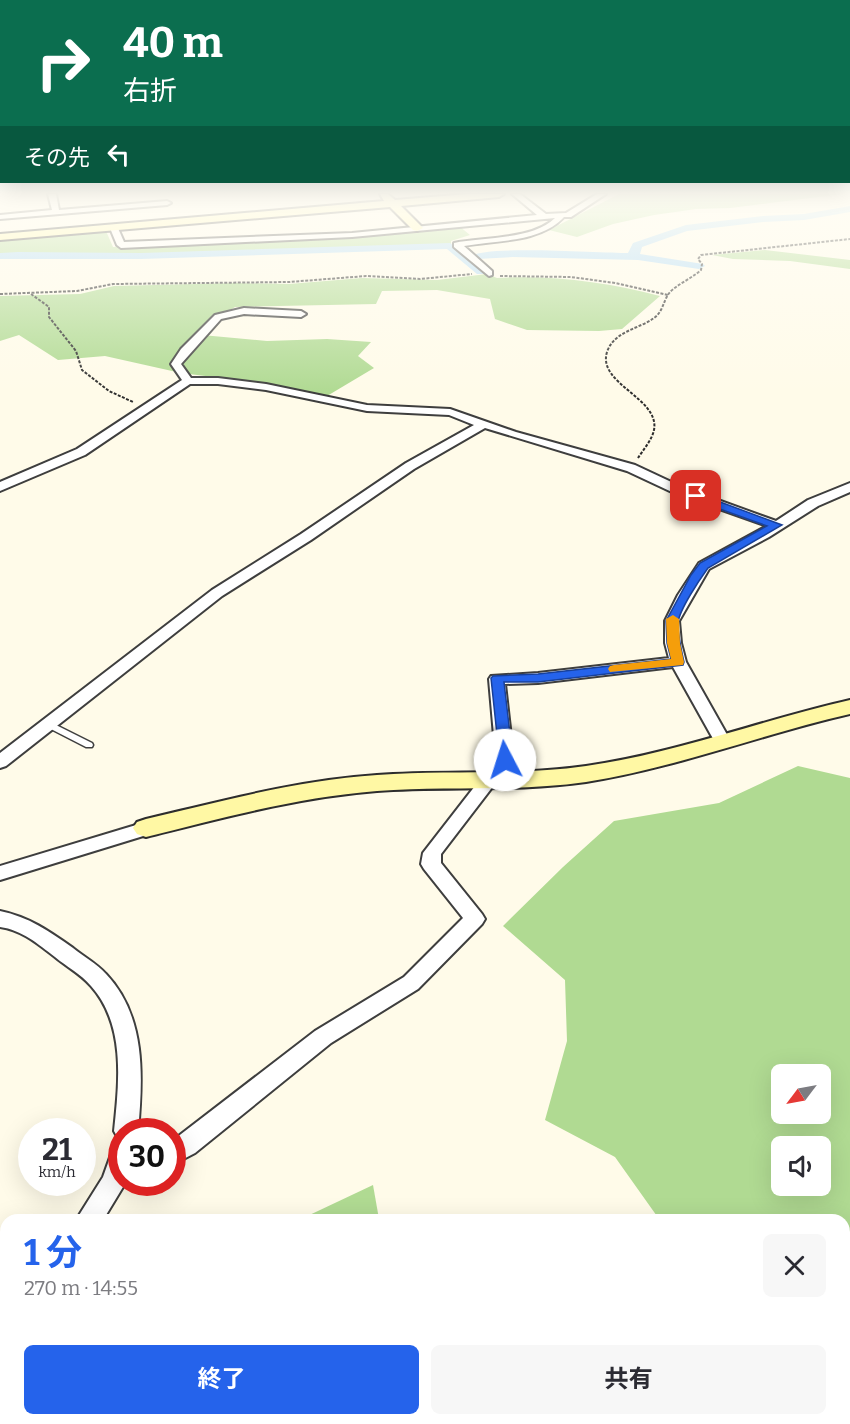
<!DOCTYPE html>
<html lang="ja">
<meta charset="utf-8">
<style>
body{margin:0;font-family:Bitter,"Noto Sans JP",serif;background:#f7f7f7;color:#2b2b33;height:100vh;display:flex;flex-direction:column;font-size:22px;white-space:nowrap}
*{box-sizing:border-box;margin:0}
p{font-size:20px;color:#7c7c81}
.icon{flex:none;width:33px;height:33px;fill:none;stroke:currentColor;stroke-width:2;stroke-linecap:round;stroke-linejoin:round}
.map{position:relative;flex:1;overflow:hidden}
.panel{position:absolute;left:0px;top:1214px;width:850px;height:212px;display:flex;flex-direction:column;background:#fff;border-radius:18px 18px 0 0;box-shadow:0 6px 24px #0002}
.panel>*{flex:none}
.guide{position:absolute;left:0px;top:0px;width:850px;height:183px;box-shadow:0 6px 24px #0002;background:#0b6e4f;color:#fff;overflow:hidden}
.needle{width:39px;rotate:238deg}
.fabs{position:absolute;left:771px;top:1064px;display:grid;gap:12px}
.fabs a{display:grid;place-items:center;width:60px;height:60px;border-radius:9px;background:#fff;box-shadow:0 6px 24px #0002;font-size:30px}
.speed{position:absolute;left:18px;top:1118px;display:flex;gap:12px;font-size:30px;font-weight:700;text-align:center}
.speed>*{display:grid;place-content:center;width:78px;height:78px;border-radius:50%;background:#fff;box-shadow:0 6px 24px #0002;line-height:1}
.speed small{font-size:15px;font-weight:400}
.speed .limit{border:9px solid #d22;background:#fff;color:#111}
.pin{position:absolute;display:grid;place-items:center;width:51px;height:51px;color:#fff;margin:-26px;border-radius:12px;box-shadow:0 3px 9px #0006}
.me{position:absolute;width:66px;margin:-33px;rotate:355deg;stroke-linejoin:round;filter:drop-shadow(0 0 4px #0008)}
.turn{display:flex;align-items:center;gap:21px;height:126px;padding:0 24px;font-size:27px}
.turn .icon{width:78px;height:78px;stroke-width:2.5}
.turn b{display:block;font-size:42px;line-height:51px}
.then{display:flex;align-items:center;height:57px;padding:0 24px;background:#0003;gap:12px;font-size:22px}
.round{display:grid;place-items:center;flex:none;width:63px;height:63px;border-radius:9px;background:#f7f7f7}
.overview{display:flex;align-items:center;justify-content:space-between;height:102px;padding:0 24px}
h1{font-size:36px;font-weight:700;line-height:45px;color:#2563eb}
.button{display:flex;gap:12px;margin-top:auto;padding:12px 24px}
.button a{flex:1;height:69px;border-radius:9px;background:#2563eb;color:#fff;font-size:24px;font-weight:700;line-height:69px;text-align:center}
.button a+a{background:#f7f7f7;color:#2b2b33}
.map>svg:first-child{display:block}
</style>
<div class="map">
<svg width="850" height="1424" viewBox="0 0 850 1424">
<rect width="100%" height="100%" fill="#fffbe9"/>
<g fill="#b0da92" fill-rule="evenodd">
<path d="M619,194H843L730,208L696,209L654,215L613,224L577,237L549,230Z"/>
<path d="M459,226L470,235L451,241V245C344,246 238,253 132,255C88,256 44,252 0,255V241L106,231L113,247C229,246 344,237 459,226Z"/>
<path d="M765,250L850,260V269L790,261L733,259L712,255Z"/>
<path d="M487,274L497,278C553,275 606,282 660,296L622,329L599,331L527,330L495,319L490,299L437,290L382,291L376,304L235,307L225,313L202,335L267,341L327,339L371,342L358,356L374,368L327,396L270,384L181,373L105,356L58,360L19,335L0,341V296L80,294L114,286L236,283L289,284L362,278L437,280Z"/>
<path d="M798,766L850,778V1424H598V1419H844V1220L659,1219L615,1157L545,1120L567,1041L565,980L503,926L563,867L614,821L719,803ZM782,1074H820V1113H782ZM782,1146H820V1185H782Z"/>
<path d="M373,1185L379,1219H301Z"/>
<path d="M233,1419H422V1424H239Z"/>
</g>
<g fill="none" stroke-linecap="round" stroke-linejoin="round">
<g fill="#add9f7" fill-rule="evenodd">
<path d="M850,206V212L804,220L763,222L687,231L642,247L640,254L703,264L705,266L699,269L638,260L513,257L477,259L472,256C485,245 603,253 628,253L633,243L686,225L763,216L804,214Z"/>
<path d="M450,243L485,270V274H477L447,249L141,259H0V253L18,252L141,253Z"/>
</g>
<g stroke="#3e3e3e" stroke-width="3">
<path id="lane" d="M50,722L92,743L93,745L92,747H86L47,727L46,725L47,723Z"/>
</g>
<g stroke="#3e3e3e" stroke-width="4">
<g id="street">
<path d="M48,194H56L59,210L167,201L171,203L167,205L0,219V215L52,210Z"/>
<path d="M512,194H520L546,214L566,213L597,194H606L571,217H564C540,243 496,240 464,246L492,271V275L489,276L454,247V243C483,237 533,240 555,218L352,237L121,248L117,245L110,228L117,226L124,242L352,233L537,215Z"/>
<path d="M244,308L301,311L306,314L301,317L244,314L221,319L181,364L191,378H218L266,384L367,405L450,409L516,432L635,465L682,487L776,521L808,500L850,483V492L818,506L769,537L709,569L679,621L681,643L686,662L730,740L728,744H716L673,667L538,683L505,684L516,781L513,785H501L498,781L489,679L491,676L538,673L669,658L665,643V621L678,595L699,563L767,526L674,493L627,471L485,428L414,469L311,540L222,596L6,766L0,768V753L212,590L301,534L406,463L474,425L449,415L367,411L266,390L218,384H190L85,455L0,491V482L77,449L182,380L171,364L181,349L215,315Z"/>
<path d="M488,775L494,777L497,781L441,854V863L482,914L485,919L482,924L418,989L331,1043L195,1153L172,1165V1141L315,1031L404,977L463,918L424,869L421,864L423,853L482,777Z"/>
<path d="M146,822L153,823L155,828L153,833L0,880V866Z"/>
<path d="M0,911C29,917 49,931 73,948C84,957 96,963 106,974C146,1016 143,1077 138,1131H122V1140L118,1138L114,1131C119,1083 126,1025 91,986C81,974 67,967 55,957C38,944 22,930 0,927Z"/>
<path d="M122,1146V1182H126L103,1220H76L103,1177L113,1149Z"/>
<path d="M6,1318V1351L0,1354V1321Z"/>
</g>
</g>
<g stroke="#2d2d2d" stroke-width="4">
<g id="secondary">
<path d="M380,194H388L395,200L467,194H504L499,197L401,206L423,228L417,231L413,230L390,207L0,240V234L384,201Z"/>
<path d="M850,700V714C762,734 676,768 586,782C517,792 447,786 377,791C299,797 222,818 146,837L137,834L133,828L137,822L146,819C222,801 299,780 377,775C447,770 517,776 586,766C676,753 762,720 850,700Z"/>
</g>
</g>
<g stroke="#2d2d2d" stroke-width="2" stroke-dasharray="3 1.5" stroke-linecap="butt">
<path d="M500,276L571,277L615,283L668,295"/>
<path d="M0,294L77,291L113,284L289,282L366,276L420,279L472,274"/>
<path d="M31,294L49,307V317L76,351L82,370L109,391L133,402"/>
<path d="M638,458C643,450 652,440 654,430C660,398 597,384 607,352C614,331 639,329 654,318C664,311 663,299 671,291C680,283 692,278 701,270L702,264L698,259L701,255L850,239"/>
</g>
<use href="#lane" fill="#fff" fill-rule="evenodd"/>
<use href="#street" fill="#fff" fill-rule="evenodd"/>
<use href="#secondary" fill="#fff8a4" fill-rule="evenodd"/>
</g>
<linearGradient id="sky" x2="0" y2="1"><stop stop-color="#90c3ee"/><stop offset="0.49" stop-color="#fffdf5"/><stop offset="1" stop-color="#fffdf5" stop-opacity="0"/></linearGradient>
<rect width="850" height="393" fill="url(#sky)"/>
<path fill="#2563eb" stroke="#184099" stroke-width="1.5" d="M696,493L782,525L708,568C700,579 679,610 678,623C678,637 681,649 684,662L683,665L538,682H504L513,760L505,765L500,763L491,678L493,676L538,674L671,659L667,643L666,621L691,575L700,563L767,526L692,499L690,496Z"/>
<path fill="#f59e0b" d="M673,615L679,619L680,643L684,662L683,665L610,672L608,669L610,666L614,665L671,659L667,643L666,619Z"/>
</svg>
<div class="fabs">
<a><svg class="needle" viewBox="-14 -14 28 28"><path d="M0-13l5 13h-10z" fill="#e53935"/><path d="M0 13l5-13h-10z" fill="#7c7c81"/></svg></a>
<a><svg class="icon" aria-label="sound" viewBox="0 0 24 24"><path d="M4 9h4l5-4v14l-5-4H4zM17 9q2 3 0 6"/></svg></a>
</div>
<div class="speed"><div>21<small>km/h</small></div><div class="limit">30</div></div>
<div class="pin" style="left:696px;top:496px;background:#d93025"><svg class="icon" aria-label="arrive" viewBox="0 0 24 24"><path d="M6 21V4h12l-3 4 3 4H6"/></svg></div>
<svg class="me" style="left:505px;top:760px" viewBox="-20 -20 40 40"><circle r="19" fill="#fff"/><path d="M0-13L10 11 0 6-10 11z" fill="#2563eb"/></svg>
<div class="guide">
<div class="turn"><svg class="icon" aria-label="right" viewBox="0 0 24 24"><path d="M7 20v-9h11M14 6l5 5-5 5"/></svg><div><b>40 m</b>右折</div></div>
<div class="then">その先<svg class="icon" aria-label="left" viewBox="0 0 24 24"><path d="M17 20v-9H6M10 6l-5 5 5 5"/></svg></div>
</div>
<section class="panel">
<div class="overview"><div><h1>1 分</h1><p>270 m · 14:55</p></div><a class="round"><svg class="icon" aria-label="close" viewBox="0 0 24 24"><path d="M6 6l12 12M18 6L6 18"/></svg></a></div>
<div class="button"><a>終了</a><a>共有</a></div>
</section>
</div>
